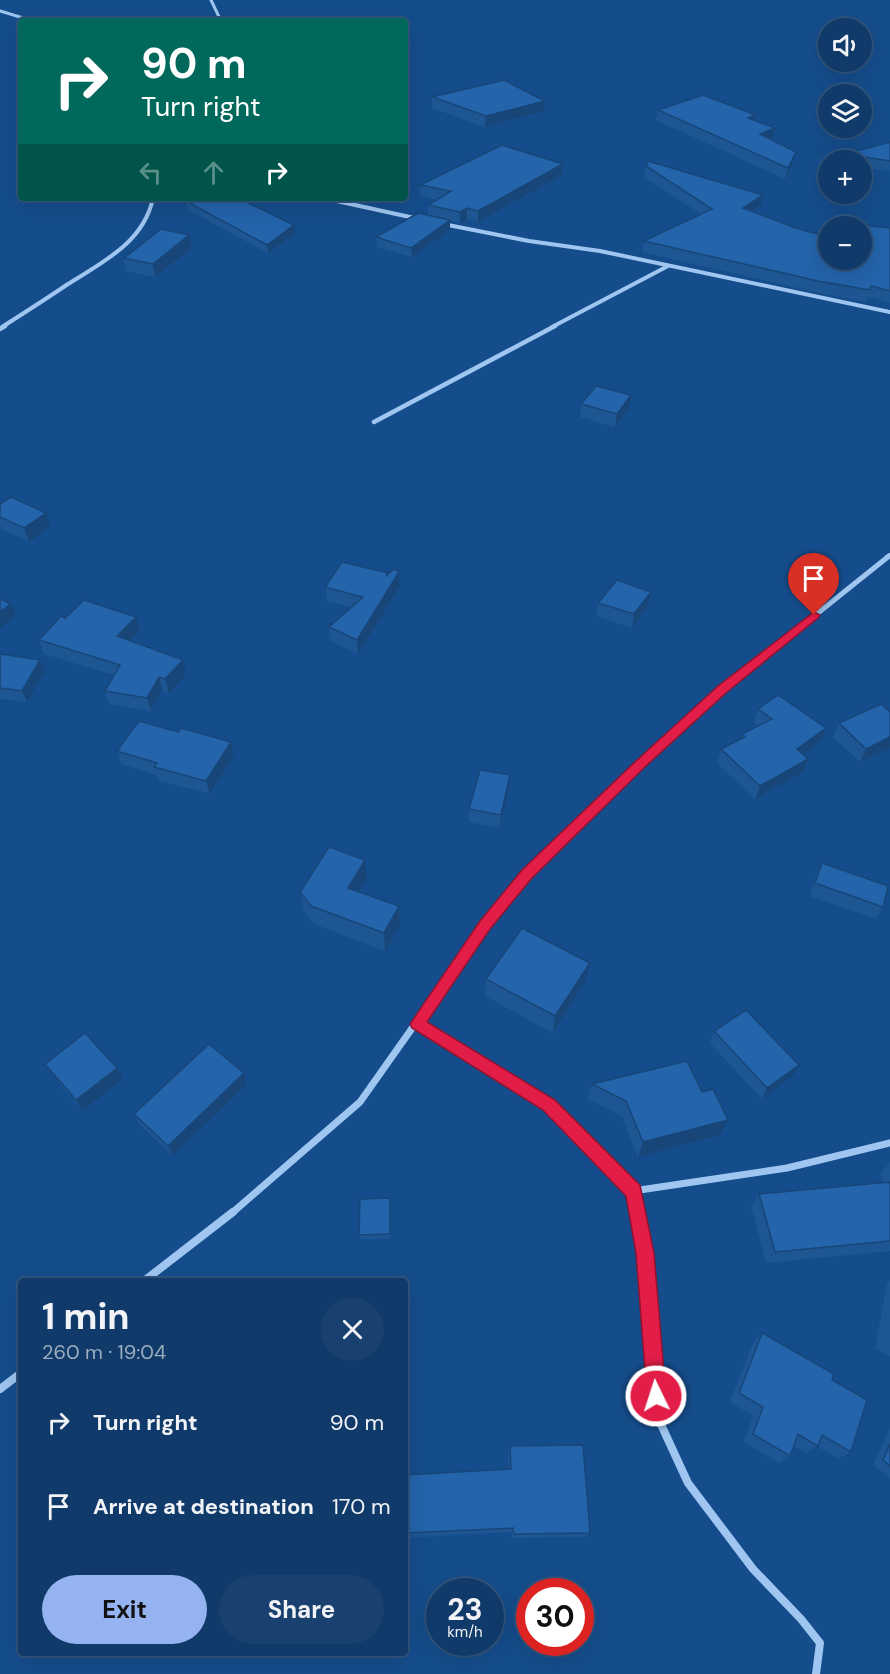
<!DOCTYPE html>
<meta charset="utf-8">
<style>
body{margin:0;font-family:"DM Sans",sans-serif;background:#19416f;color:#f1f3f6;height:100vh;display:flex;flex-direction:column;font-size:22px;white-space:nowrap}
*{box-sizing:border-box;margin:0}
p{font-size:20px;color:#9cadc0}
.icon{flex:none;width:33px;height:33px;fill:none;stroke:currentColor;stroke-width:2;stroke-linecap:round;stroke-linejoin:round}
.map{position:relative;flex:1;overflow:hidden}
.side{position:absolute;left:18px;top:1278px;width:390px;height:378px;display:flex;flex-direction:column;background:#103a69;border-radius:6px;box-shadow:0 6px 24px #0002,0 0 0 2px #30547d}
.side>*{flex:none}
.guide{position:absolute;left:18px;top:18px;width:390px;height:183px;border-radius:6px;box-shadow:0 6px 24px #0002,0 0 0 2px #30547d;background:#00695c;color:#fff;overflow:hidden}
.buttons{position:absolute;left:818px;top:18px;display:grid;gap:12px}
.buttons a{display:grid;place-items:center;width:54px;height:54px;border-radius:50%;background:#103a69;box-shadow:0 6px 24px #0002,0 0 0 2px #30547d;font-size:30px}
.speed{position:absolute;left:426px;top:1578px;display:flex;gap:12px;font-size:30px;font-weight:700;text-align:center}
.speed>*{display:grid;place-content:center;width:78px;height:78px;border-radius:50%;background:#103a69;box-shadow:0 6px 24px #0002,0 0 0 2px #30547d;line-height:1}
.speed small{font-size:15px;font-weight:400}
.speed .limit{border:9px solid #d22;background:#fff;color:#111}
.pin{position:absolute;display:grid;place-items:center;width:51px;height:51px;color:#fff;margin:-62px -26px;border-radius:50% 50% 50% 0;rotate:-45deg;box-shadow:0 0 6px #0007}
.pin .icon{rotate:45deg}
.me{position:absolute;width:66px;margin:-33px;rotate:356deg;stroke-linejoin:round;filter:drop-shadow(0 0 4px #0008)}
.turn{display:flex;align-items:center;gap:21px;height:126px;padding:0 24px;font-size:27px}
.turn .icon{width:78px;height:78px;stroke-width:2.5}
.turn b{display:block;font-size:42px;line-height:51px}
.lanes{display:flex;align-items:center;height:57px;padding:0 24px;background:#0003;justify-content:center;gap:30px;direction:ltr}
.lanes .off{opacity:.35}
.round{display:grid;place-items:center;flex:none;width:63px;height:63px;border-radius:32px;background:#19416f}
.head{display:flex;align-items:center;justify-content:space-between;height:102px;padding:0 24px}
h1{font-size:36px;font-weight:700;line-height:45px}
.button{display:flex;gap:12px;margin-top:auto;padding:12px 24px}
.button a{flex:1;height:69px;border-radius:36px;background:#95b2f1;color:#111;font-size:24px;font-weight:700;line-height:69px;text-align:center}
.button a+a{background:#19416f;color:#f1f3f6}
ul{padding:0;list-style:none}
li{display:flex;align-items:center;gap:18px;height:84px;padding:0 24px}
li div{flex:1}
li b{display:block;font-size:22px}
li em{font-style:normal}
.map>svg:first-child{display:block}
</style>
<div class="map">
<svg width="890" height="1674" viewBox="0 0 890 1674">
<rect width="100%" height="100%" fill="#154d8c"/>
<g fill="none" stroke-linecap="round" stroke-linejoin="round">
<g stroke="#9fc6f0" stroke-width="3">
<path d="M211,0L221,21"/>
<path d="M0,11L33,21"/>
</g>
<g stroke="#9fc6f0" stroke-width="4">
<path d="M323,198L419,219"/>
<path d="M443,224L529,241L600,251L890,312"/>
<path d="M2,327C24,313 46,299 68,284C103,262 144,242 153,198"/>
<path d="M552,327L668,266"/>
</g>
<g stroke="#9fc6f0" stroke-width="4.5">
<path d="M0,329L5,326"/>
<path d="M374,422L555,326"/>
<path d="M887,557L890,555"/>
</g>
<path stroke="#9fc6f0" stroke-width="5" d="M555,847L723,689L889,556"/>
<g stroke="#9fc6f0" stroke-width="7">
<path d="M417,1024L549,1105L633,1191L787,1168L890,1143"/>
<path d="M633,1191L637,1213"/>
<path d="M232,1213L360,1102L485,925L527,874L556,846"/>
</g>
<g stroke="#9fc6f0" stroke-width="8">
<path d="M637,1212L645,1253L658,1418L688,1483L753,1569L801,1619L820,1643L816,1674"/>
<path d="M144,1281L233,1212"/>
<path d="M0,1389L21,1373"/>
</g>
</g>
<g fill="#1e5693">
<path d="M432,97L545,101L544,111L485,127L432,108Z"/>
<path d="M658,110L756,115L755,120L775,128L773,139L771,140L793,163L785,179L656,120Z"/>
<path d="M890,142V171L861,167V160H844L846,154Z"/>
<path d="M563,164L562,175L478,222L467,219L460,223L450,221V230L412,257L377,247L376,237L428,215V205L437,200L420,196V185Z"/>
<path d="M646,166L761,205L752,212L861,260V230L862,225L890,228V303L868,297L866,302L815,292L642,252L644,241L701,214L644,177Z"/>
<path d="M186,201L295,234L268,253L188,210Z"/>
<path d="M189,235L192,248L155,277L126,271L124,258Z"/>
<path d="M631,395L629,409L615,427L580,417L581,404Z"/>
<path d="M0,517L50,526L29,542L0,528Z"/>
<path d="M399,572L400,586L358,654L331,641L329,627L351,607L327,601L325,587Z"/>
<path d="M651,592L648,605L632,628L596,616L598,603Z"/>
<path d="M140,630L130,641L186,674L169,693L162,690L151,711L109,704L105,691L114,675L44,654L39,640Z"/>
<path d="M0,654L40,660L45,672L27,702L0,699Z"/>
<path d="M758,709L821,741L803,755L808,759L803,772L755,799L717,763L721,749L741,739L742,734L759,726L754,723Z"/>
<path d="M890,712L860,762L833,737L839,723Z"/>
<path d="M178,732L231,742L234,755L210,794L158,780L157,775L121,764L117,751Z"/>
<path d="M510,775L509,788L500,828L469,822V809Z"/>
<path d="M822,863L883,907L876,919L810,896L816,875Z"/>
<path d="M367,878L359,892L399,906L400,924L385,951L314,924L304,910L300,892Z"/>
<path d="M486,979L586,980L553,1033L485,996Z"/>
<path d="M714,1031L793,1076L762,1099L710,1043Z"/>
<path d="M45,1064L123,1079L82,1111L52,1074Z"/>
<path d="M247,1084L173,1156L139,1124L134,1114Z"/>
<path d="M592,1084L728,1120L720,1135L638,1157L622,1116L588,1099Z"/>
<path d="M890,1162V1251L766,1263L751,1206L759,1194L883,1182L880,1175Z"/>
<path d="M391,1203V1239H360L359,1235Z"/>
<path d="M890,1280V1356L875,1349L887,1283Z"/>
<path d="M762,1333L832,1380L851,1452L838,1459L817,1446L807,1453L794,1446L790,1456L779,1463L744,1442L753,1416L730,1402L753,1343Z"/>
<path d="M890,1428V1478L873,1465Z"/>
<path d="M510,1446L590,1533L586,1537L512,1538L511,1532L405,1538V1475L509,1469L508,1452Z"/>
</g>
<g fill="#184678">
<path d="M545,101L544,111L485,127L486,116Z"/>
<path d="M756,115L754,125L748,118Z"/>
<path d="M775,128L773,139L758,144L760,134Z"/>
<path d="M796,152L793,163L785,179L788,168Z"/>
<path d="M563,164L562,175L478,222V211Z"/>
<path d="M763,195L761,205L741,219L743,208Z"/>
<path d="M467,208V219L460,223V212Z"/>
<path d="M450,220V230L412,257L411,248Z"/>
<path d="M294,225L295,234L268,253L267,245Z"/>
<path d="M189,235L192,248L155,277L153,264Z"/>
<path d="M631,395L629,409L615,427L617,414Z"/>
<path d="M46,513L50,526L29,542L24,528Z"/>
<path d="M399,572L400,586L358,654L357,640Z"/>
<path d="M651,592L648,605L632,628L634,614Z"/>
<path d="M11,604L16,616L0,628V612Z"/>
<path d="M136,617L140,630L121,650L117,636Z"/>
<path d="M40,660L45,672L27,702L22,691Z"/>
<path d="M183,660L186,674L169,693L165,679Z"/>
<path d="M159,677L162,690L151,711L147,698Z"/>
<path d="M826,728L821,741L792,763L797,749Z"/>
<path d="M890,737V748L860,762L866,749Z"/>
<path d="M231,742L234,755L210,794L206,781Z"/>
<path d="M808,759L803,772L755,799L760,786Z"/>
<path d="M510,775L509,788L500,828L501,815Z"/>
<path d="M365,860L367,878L351,906L348,888Z"/>
<path d="M399,906L400,924L385,951L384,933Z"/>
<path d="M590,963L586,980L553,1033L555,1016Z"/>
<path d="M799,1065L793,1076L762,1099L767,1088Z"/>
<path d="M117,1068L123,1079L82,1111L76,1100Z"/>
<path d="M244,1073L247,1084L173,1156L168,1146Z"/>
<path d="M728,1120L720,1135L638,1157L643,1142Z"/>
</g>
<g fill="#2364ab" stroke="#184678" stroke-width="1.5">
<path d="M504,80L545,101L486,116L432,97Z"/>
<path d="M703,95L756,115L748,118L775,128L760,134L796,152L788,168L658,110Z"/>
<path d="M890,142V161L846,154Z"/>
<path d="M502,145L563,164L478,211L467,208L460,212L428,205L451,191L420,185Z"/>
<path d="M648,161L763,195L743,208L796,228L828,237V260H861V247L863,248L862,225L890,228V291L871,286L870,290L818,281L644,241L712,209L646,166Z"/>
<path d="M195,198H238L294,225L267,245L186,201Z"/>
<path d="M418,213L450,220L411,248L376,237Z"/>
<path d="M161,229L189,235L153,264L124,258Z"/>
<path d="M596,386L631,395L617,414L581,404Z"/>
<path d="M11,497L46,513L24,528L0,517V504Z"/>
<path d="M342,562L388,573L386,576L394,569L399,572L357,640L329,627L363,597L325,587Z"/>
<path d="M617,580L651,592L634,614L598,603Z"/>
<path d="M0,599L11,604L0,612Z"/>
<path d="M84,600L136,617L117,636L183,660L165,679L159,677L147,698L105,691L120,665L39,640L61,616L65,618Z"/>
<path d="M0,654L40,660L22,691L0,688Z"/>
<path d="M778,695L826,728L797,749L808,759L760,786L721,749L745,737L742,734L772,719L758,709Z"/>
<path d="M881,704L890,712V737L866,749L839,723Z"/>
<path d="M139,721L178,732L181,728L231,742L206,781L154,767L157,763L117,751Z"/>
<path d="M480,770L510,775L501,815L469,809Z"/>
<path d="M329,847L365,860L348,888L399,906L384,933L311,906L300,892Z"/>
<path d="M822,863L888,886L883,907L815,883Z"/>
<path d="M522,928L590,963L555,1016L486,979Z"/>
<path d="M746,1010L799,1065L767,1088L714,1031Z"/>
<path d="M85,1033L117,1068L76,1100L45,1064Z"/>
<path d="M209,1044L244,1073L168,1146L134,1114Z"/>
<path d="M687,1061L702,1092L713,1089L728,1120L643,1142L626,1101L592,1084Z"/>
<path d="M890,1182V1241L775,1252L759,1194Z"/>
<path d="M390,1198V1234L359,1235L360,1199Z"/>
<path d="M762,1333L834,1374L832,1380L867,1400L851,1452L822,1435L818,1446L798,1434L790,1456L753,1434L763,1407L739,1393Z"/>
<path d="M890,1444V1466L883,1460Z"/>
<path d="M583,1445L590,1533L514,1534L513,1528L405,1533V1475L511,1469L510,1446Z"/>
</g>
<path fill="#e11d48" stroke="#92132f" stroke-width="1.5" d="M814,612L820,615L818,618L727,692L646,766L532,878L490,929L427,1022L555,1100L640,1185L654,1253L666,1396L663,1402L656,1405L649,1402L647,1396L636,1253L626,1196L543,1110L412,1028L410,1024L480,921L522,870L637,760L718,686Z"/>
</svg>
<div class="buttons">
<a><svg class="icon" aria-label="sound" viewBox="0 0 24 24"><path d="M4 9h4l5-4v14l-5-4H4zM17 9q2 3 0 6"/></svg></a>
<a><svg class="icon" aria-label="layers" viewBox="0 0 24 24"><path d="M12 4l9 5-9 5-9-5zM3 14l9 5 9-5"/></svg></a>
<a>+</a>
<a>−</a>
</div>
<div class="speed"><div>23<small>km/h</small></div><div class="limit">30</div></div>
<div class="pin" style="left:814px;top:615px;background:#d93025"><svg class="icon" aria-label="arrive" viewBox="0 0 24 24"><path d="M6 21V4h12l-3 4 3 4H6"/></svg></div>
<svg class="me" style="left:656px;top:1396px" viewBox="-20 -20 40 40"><circle r="17" fill="#e11d48" stroke="#fff" stroke-width="3"/><path d="M0-11L8 9 0 5-8 9z" fill="#fff"/></svg>
<div class="guide">
<div class="turn"><svg class="icon" aria-label="right" viewBox="0 0 24 24"><path d="M7 20v-9h11M14 6l5 5-5 5"/></svg><div><b>90 m</b>Turn right</div></div>
<div class="lanes"><svg class="icon off" aria-label="left" viewBox="0 0 24 24"><path d="M17 20v-9H6M10 6l-5 5 5 5"/></svg><svg class="icon off" aria-label="ahead" viewBox="0 0 24 24"><path d="M12 20V5M6 11l6-6 6 6"/></svg><svg class="icon" aria-label="right" viewBox="0 0 24 24"><path d="M7 20v-9h11M14 6l5 5-5 5"/></svg></div>
</div>
<section class="side">
<div class="head"><div><h1>1 min</h1><p>260 m · 19:04</p></div><a class="round"><svg class="icon" aria-label="close" viewBox="0 0 24 24"><path d="M6 6l12 12M18 6L6 18"/></svg></a></div>
<ul>
<li><svg class="icon" aria-label="right" viewBox="0 0 24 24"><path d="M7 20v-9h11M14 6l5 5-5 5"/></svg><div><b>Turn right</b></div><em>90 m</em></li>
<li><svg class="icon" aria-label="arrive" viewBox="0 0 24 24"><path d="M6 21V4h12l-3 4 3 4H6"/></svg><div><b>Arrive at destination</b></div><em>170 m</em></li>
</ul>
<div class="button"><a>Exit</a><a>Share</a></div>
</section>
</div>
